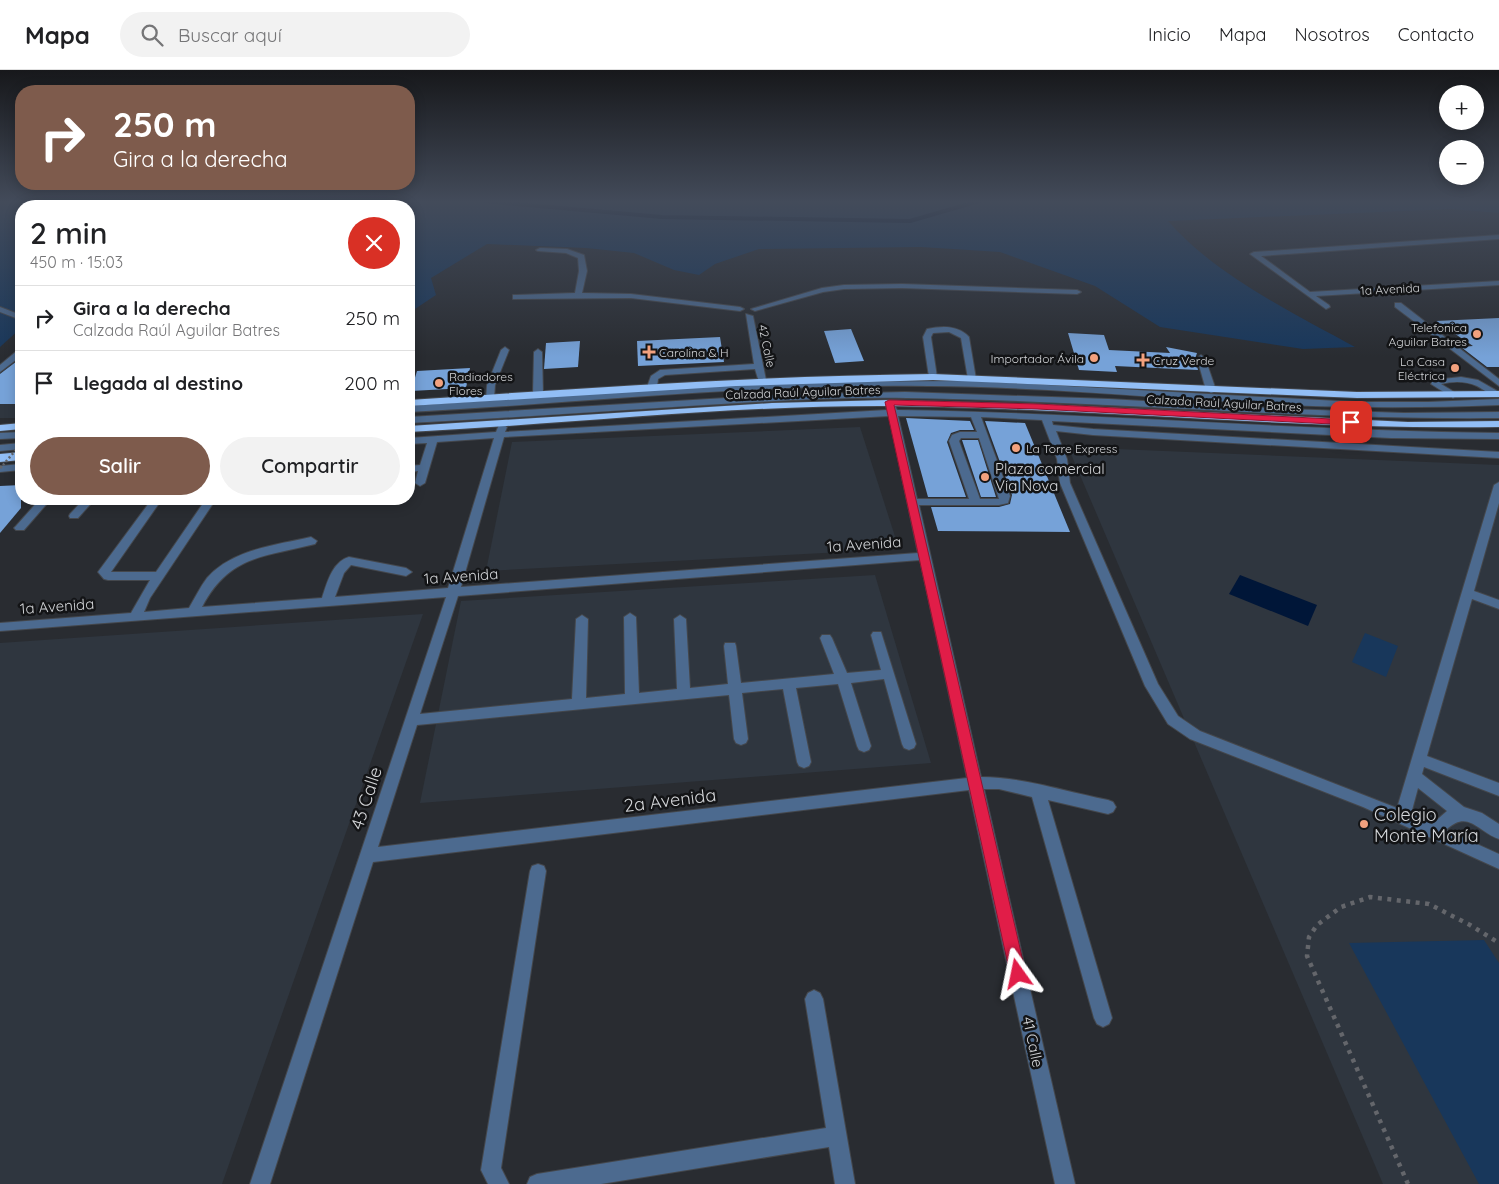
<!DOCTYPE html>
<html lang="es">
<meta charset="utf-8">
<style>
body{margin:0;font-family:Quicksand,sans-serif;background:#f2f2f2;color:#202124;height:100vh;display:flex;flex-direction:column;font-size:19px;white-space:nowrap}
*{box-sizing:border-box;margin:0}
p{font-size:16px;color:#757577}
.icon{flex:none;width:28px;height:28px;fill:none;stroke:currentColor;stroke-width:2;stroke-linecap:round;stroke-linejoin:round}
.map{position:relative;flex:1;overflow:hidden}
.details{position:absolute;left:15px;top:130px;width:400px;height:305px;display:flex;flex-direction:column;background:#fff;border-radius:20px;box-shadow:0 2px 12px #0003}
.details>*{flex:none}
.top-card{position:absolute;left:15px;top:15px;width:400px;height:105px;border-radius:20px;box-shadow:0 2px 12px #0003;background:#7e5b4c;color:#fff;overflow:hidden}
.buttons{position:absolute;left:1439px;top:15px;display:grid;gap:10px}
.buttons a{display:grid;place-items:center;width:45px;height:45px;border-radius:50%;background:#fff;box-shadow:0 2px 12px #0003;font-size:25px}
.pin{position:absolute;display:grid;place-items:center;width:42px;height:42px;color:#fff;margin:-21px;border-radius:10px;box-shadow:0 2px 8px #0006}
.me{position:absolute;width:55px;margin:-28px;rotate:348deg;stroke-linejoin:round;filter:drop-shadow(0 0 4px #0008)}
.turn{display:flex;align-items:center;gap:18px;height:105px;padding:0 15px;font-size:22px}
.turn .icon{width:65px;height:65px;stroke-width:2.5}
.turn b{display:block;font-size:35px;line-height:42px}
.round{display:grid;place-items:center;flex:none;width:52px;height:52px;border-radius:26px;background:#f2f2f2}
.head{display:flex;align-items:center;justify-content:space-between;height:85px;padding:0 15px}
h1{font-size:30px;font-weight:600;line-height:38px}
.primary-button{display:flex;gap:10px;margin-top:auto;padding:10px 15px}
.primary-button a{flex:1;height:58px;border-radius:30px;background:#7e5b4c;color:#fff;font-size:20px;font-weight:600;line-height:58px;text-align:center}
.primary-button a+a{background:#f2f2f2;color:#202124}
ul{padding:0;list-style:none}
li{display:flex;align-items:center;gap:15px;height:65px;padding:0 15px;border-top:1px solid #e0e0e0}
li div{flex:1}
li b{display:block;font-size:19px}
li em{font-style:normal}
header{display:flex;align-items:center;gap:30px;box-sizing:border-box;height:70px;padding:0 25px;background:#fff;border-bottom:1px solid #e0e0e0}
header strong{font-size:24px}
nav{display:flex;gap:28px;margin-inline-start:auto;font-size:18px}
.search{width:350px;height:45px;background:#f2f2f2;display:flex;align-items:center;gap:12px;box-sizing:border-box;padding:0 18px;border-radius:28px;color:#757577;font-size:19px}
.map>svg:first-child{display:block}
</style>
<header>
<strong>Mapa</strong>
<div class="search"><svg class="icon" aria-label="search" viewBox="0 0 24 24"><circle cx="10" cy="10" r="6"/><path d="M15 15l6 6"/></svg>Buscar aquí</div>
<nav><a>Inicio</a><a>Mapa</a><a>Nosotros</a><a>Contacto</a></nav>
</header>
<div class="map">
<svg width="1499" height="1114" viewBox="0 0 1499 1114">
<rect width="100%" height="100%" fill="#292c31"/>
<g fill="#2f363f">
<path d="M21,277V348H0V296Z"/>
<path d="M860,357L899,479L486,501L512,372Z"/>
<path d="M1068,377L1499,395V1114H1383Z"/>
<path d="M875,505L931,693L420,733L461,531Z"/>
<path d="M423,544L222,1114H0V573Z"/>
</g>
<g fill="#18375b">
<path d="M0,131H1499V143L1451,139L1168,151C1215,205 1293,243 1355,277L1303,279L1160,257L1095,216L1000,182L921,177L759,179L715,194L699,205L674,200L634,183L586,178L487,174L431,208L436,225L409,243V136H21V258L0,277Z"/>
<path d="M1365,563L1398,576L1386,607L1352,592Z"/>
<path d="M1484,870L1499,893V1114H1479L1349,873Z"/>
</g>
<path fill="#001638" d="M1240,505L1317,535L1308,556L1229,524Z"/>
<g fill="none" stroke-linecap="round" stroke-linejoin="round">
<g stroke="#001638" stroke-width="4">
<path d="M483,131L662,147L910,151L979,131"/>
<path d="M58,136L61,131"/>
<path d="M381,136L419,131"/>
</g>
</g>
<g fill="#76a2d8">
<path d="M1499,248V297H1487L1461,277L1473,276L1436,251Z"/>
<path d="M851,259L864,291L835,293L824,261Z"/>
<path d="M1068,263L1104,265L1109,280L1170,283L1166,277L1197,283L1195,289L1198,300L1115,296L1117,302L1079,300Z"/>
<path d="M720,267L724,292L638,296L637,271Z"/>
<path d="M580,271L578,297L544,299L546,273Z"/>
<path d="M21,288V334H0V304Z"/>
<path d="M470,298L466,318L411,321L417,301Z"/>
<path d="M906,348L970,351L974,360H960L951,363L947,372L966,427H928Z"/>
<path d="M985,351L1025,353L1070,462L938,461L931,437H999L1010,434L1012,425Z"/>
<path d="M962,370H978L996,427H981Z"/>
<path d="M21,415V438L0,463V416Z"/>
</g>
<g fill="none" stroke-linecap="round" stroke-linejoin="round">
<g stroke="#44474c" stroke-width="2">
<g id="minor">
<path d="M1499,165V169L1261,186L1310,222L1499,211V215L1316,226L1329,235L1330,237L1326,239L1250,184L1254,182Z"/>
<path d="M540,178L567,179L584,185L587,201L582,223L631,224L740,237L744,239L740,241L631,228L513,229V225H516L575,223L579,201L578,188L566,183L538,181L536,180Z"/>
<path d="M902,214L1077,220L1081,222L1077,224L902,218L844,219L823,222L755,241L751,239L822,218L844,215Z"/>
<path d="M1395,233H1401L1499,309V316L1395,237Z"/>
<path d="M0,237L21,245V250L0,242Z"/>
<path d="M746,244L753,246L766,310L765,312H759L755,299L665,305L658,309L657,317L653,319L799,312L971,311L968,309L961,268L949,262L933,263L931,267L937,307L933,310L929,307L923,267L927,259C942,256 958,255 969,267L976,309L973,311L1356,332H1428L1499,329V335C1428,338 1357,338 1285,335C1166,329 1048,317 929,316C755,313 582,333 409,342V336L651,320L647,317L651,306L660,300L754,294Z"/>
<path d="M505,277L509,280L495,315L494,328L489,331L486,330L487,315L501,280Z"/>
<path d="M538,279L542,282L543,324L538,327L533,324L534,282Z"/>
<path d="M18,280H21V286L0,302V295Z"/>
<path d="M1201,285L1205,288L1216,320L1214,322L1211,323L1206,320L1197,288Z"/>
<path d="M1461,307L1478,310L1499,322V326C1491,327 1485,320 1477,316C1466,311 1453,311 1441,314L1456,323L1458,325L1453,328L1431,314L1433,310Z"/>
<path d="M905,322L1109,329L1287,339L1404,343L1499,342V348C1301,350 1105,331 907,328C840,327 772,331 704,335C606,341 507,348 409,353V347L777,325Z"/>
<path d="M891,333L894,334L897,340C1098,343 1298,361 1499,363V369L1391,368L1052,351L1053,355L1093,359L1499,382V388L1093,365L1056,361L1067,389L1070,413L1158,614L1178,646L1200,661L1397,738L1494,415L1499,412V433L1474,521L1499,530V539L1472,529L1427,686L1499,713V726L1424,697L1422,704L1464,737L1482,743L1499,754V769C1477,761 1468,739 1446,760L1499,784V799L1363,737L1190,669L1168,654L1145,616L1060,413L1057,389L1042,350L981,347L1010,426L1008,433L999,435H919L981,707C1022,707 1067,722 1108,730L1113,732L1116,737L1113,742L1108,744L1048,730L1112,948L1109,954L1103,957L1097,954L1094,948L1032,727L999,719H984L1075,1114H1055L969,720L373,792L270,1114H250L446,527L0,561V553L131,543L150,510H108L104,509L98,502L152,429H162L111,502H156L206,429H216L150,528L144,542L189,538C195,528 200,517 207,508C232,479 277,475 311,467L317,471L315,474C264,487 229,485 202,537L322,528C327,513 332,492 349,487L406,498L412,502L406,506L351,495L344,503L335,527L448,518L494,368L437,372L425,413L420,416L415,413L418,401L409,402V396L420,395L427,373L409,374V368L496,362L499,355L502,354L507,357L505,362L887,340L886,336ZM889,346L918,483L461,517L504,367ZM898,346L971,347L977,362H960L952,365L949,371L969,429H917ZM961,368H979L999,429H980L959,371ZM920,490L967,708L378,777L417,655L729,625L734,669L736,673L741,675L746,673L748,669L742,623L783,619L797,692L799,696L804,698L809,696L811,692L796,618L838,614L857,676L859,680L864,682L869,680L871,676L851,613L884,609L902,674L904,678L909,680L914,678L916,674L881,562H873L871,565L881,600L847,603L832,568L830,565H822L820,568L834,604L741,613L736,576L735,573H725L724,576L728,614L690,618L686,549L680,545L674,549L677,619L639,623L636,547L630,543L624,547L625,624L586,628L588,549L582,545L576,549L572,629L420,644L458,526ZM1418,718L1447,741L1432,754L1411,744Z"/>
<path d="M21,362V368L0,369V363Z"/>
<path d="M21,373V379L0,381V375Z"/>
<path d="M21,394V400L0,402V396Z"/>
<path d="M40,429H51L24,460H16L14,458L16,456Z"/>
<path d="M84,429H95L78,448H70L69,446L70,444Z"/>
<path d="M538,794L544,796L546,801L501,1098L509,1114H488L481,1100L530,801L532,796Z"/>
<path d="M814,920L820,923L823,929L855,1114H835L829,1077L601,1114H527L530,1107L537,1104L826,1058L805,929L808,923Z"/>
</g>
</g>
<g stroke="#44474c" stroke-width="2">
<g id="highway">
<path d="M933,304L1357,322L1499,321V327L1357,328L933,310L736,316L409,336V330C584,318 758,306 933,304Z"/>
<path d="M889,330L1037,334L1408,352L1499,351V357C1296,360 1094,338 891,336C730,335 569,354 409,362V356L772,333Z"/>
<path d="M21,353V359L0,361V355Z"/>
<path d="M21,382V390L0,392V384Z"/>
</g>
</g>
<path stroke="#64666b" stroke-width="4.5" stroke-dasharray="4 5.5" stroke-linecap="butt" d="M1408,1114L1307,886L1309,867L1317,855L1341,837L1370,827L1429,834L1470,855L1499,873"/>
<use href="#minor" fill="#4c6a8f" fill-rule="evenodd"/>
<use href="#highway" fill="#92bef5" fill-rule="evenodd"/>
<path stroke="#64666b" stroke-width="2.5" stroke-dasharray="2 2.5" stroke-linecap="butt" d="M3,395L21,374"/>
<path stroke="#64666b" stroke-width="3" stroke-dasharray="2.5 3" stroke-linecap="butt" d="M0,398L4,394"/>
</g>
<linearGradient id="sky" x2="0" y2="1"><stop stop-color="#17181b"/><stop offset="0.46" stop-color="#434b5a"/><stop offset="1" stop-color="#434b5a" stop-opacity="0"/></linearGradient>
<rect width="1499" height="287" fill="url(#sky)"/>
<path fill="#e11d48" stroke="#92132f" d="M889,330L1037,334L1351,350L1355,352L1351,355L1037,339L894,335L1026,904L1024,910L1018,912L1012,910L1010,904L885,332Z"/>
<g fill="#f2a17e" stroke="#131416" stroke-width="2">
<circle cx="1477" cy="264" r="5"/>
<path d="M646.5 274.5h5v5h5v5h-5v5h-5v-5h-5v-5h5z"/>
<circle cx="1094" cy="288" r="5"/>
<path d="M1140.5 282.5h5v5h5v5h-5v5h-5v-5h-5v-5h5z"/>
<circle cx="1455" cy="298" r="5"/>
<circle cx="439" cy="313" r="5"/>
<circle cx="1016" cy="378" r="5"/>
<circle cx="985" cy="407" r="5"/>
<circle cx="1364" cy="754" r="5"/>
</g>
<g text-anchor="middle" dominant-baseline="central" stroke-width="5" stroke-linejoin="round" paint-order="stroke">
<g font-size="12" fill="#d3d5d8" stroke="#131416">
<text transform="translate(1390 219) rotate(-3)">1a Avenida</text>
<text transform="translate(767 276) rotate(78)">42 Calle</text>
<text transform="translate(803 322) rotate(-2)">Calzada Raúl Aguilar Batres</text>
<text transform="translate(1224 333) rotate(3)">Calzada Raúl Aguilar Batres</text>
</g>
<g font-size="12" fill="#d3d5d8" stroke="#131416" text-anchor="start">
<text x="1467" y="257" text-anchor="end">Telefonica<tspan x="1467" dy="14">Aguilar Batres</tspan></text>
<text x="659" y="282">Carolina &amp; H</text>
<text x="1084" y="288" text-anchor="end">Importador Ávila</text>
<text x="1153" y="290">Cruz Verde</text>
<text x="1445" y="291" text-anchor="end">La Casa<tspan x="1445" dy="14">Eléctrica</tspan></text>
<text x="449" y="306">Radiadores<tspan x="449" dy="14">Flores</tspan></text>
<text x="1026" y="378">La Torre Express</text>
</g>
<g font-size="15" fill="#d3d5d8" stroke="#131416" text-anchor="start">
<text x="995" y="398">Plaza comercial<tspan x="995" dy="17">Via Nova</tspan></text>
</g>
<g font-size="15" fill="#d3d5d8" stroke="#131416">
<text transform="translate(864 474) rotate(-4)">1a Avenida</text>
<text transform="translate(461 506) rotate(-4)">1a Avenida</text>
<text transform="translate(57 536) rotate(-4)">1a Avenida</text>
<text transform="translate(1033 972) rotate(78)">41 Calle</text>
</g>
<g font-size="18" fill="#d3d5d8" stroke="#131416">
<text transform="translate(366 728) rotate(-72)">43 Calle</text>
<text transform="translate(670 730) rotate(-7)">2a Avenida</text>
</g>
<g font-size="18" fill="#d3d5d8" stroke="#131416" text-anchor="start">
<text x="1374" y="744">Colegio<tspan x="1374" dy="21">Monte María</tspan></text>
</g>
</g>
</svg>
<div class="buttons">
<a>+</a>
<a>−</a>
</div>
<div class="pin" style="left:1351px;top:352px;background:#d93025"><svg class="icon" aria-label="arrive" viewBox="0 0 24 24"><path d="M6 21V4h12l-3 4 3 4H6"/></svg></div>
<svg class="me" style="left:1018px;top:904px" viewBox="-20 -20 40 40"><path d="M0-17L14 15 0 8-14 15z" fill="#e11d48" stroke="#fff" stroke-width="4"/></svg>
<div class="top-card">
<div class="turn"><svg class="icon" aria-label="right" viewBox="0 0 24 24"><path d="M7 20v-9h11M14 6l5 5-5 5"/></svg><div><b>250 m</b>Gira a la derecha</div></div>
</div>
<section class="details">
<div class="head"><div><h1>2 min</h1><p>450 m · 15:03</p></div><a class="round" style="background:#d93025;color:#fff"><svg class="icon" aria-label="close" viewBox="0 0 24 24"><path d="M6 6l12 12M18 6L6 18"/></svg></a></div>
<ul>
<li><svg class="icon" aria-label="right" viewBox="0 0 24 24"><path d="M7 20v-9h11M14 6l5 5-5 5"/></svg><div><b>Gira a la derecha</b><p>Calzada Raúl Aguilar Batres</p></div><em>250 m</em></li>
<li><svg class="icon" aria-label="arrive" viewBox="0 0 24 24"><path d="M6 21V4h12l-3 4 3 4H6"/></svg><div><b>Llegada al destino</b></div><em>200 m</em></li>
</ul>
<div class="primary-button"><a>Salir</a><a>Compartir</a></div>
</section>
</div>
